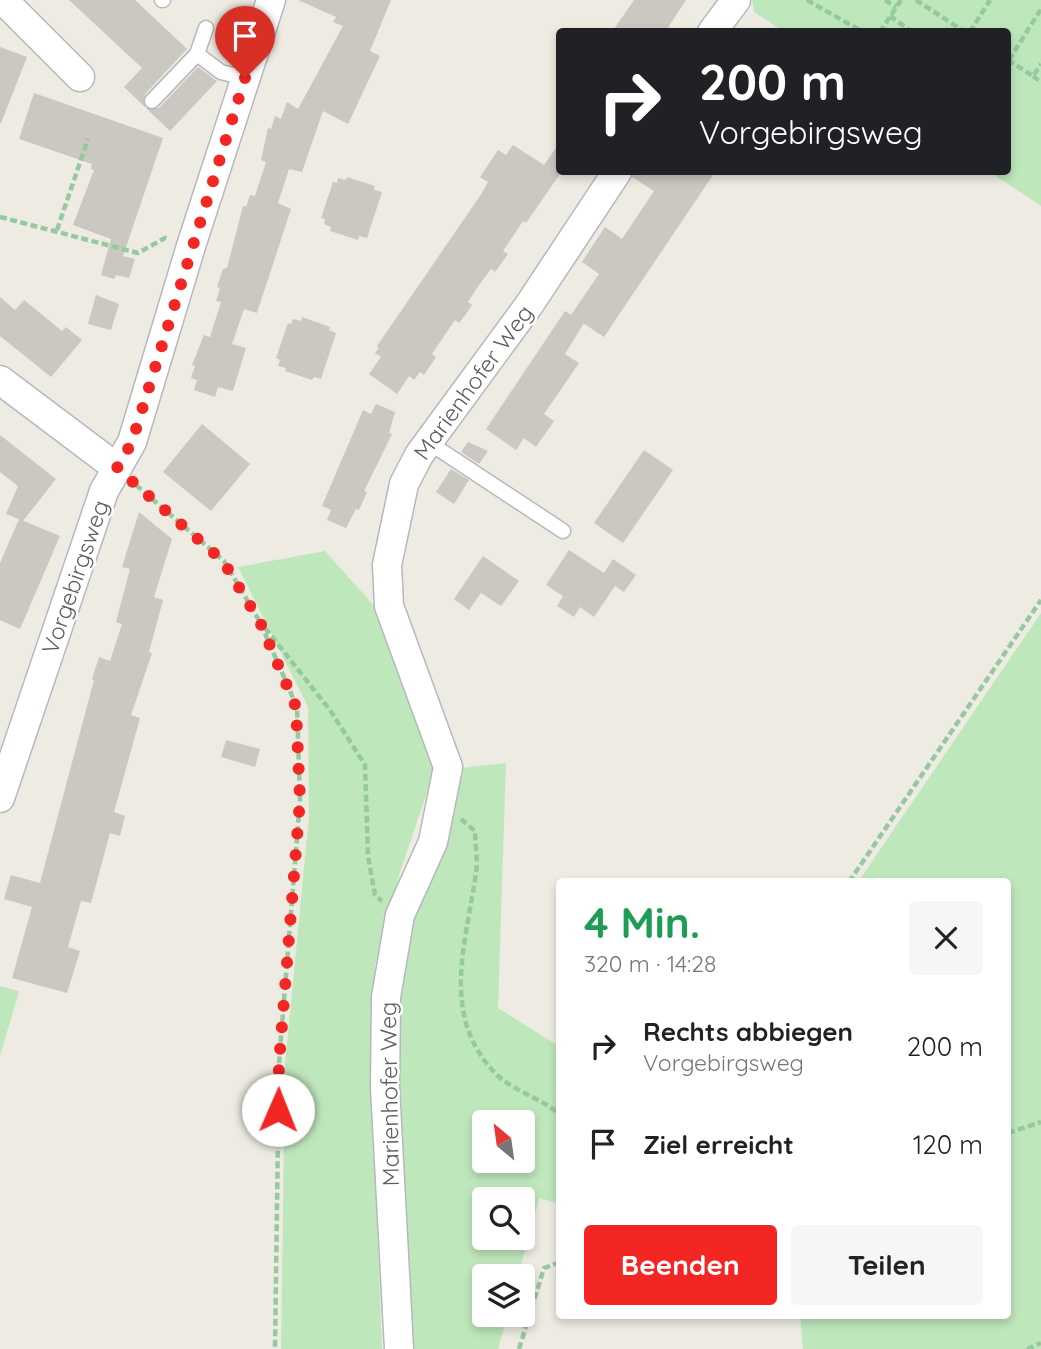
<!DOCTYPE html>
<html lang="de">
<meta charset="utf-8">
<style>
body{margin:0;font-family:Quicksand,sans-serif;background:#f6f6f6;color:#222;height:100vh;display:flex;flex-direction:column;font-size:26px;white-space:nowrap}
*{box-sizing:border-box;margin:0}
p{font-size:23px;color:#767676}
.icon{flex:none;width:38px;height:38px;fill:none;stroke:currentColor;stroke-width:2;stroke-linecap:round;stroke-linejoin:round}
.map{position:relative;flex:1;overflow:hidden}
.panel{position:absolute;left:556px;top:878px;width:455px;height:441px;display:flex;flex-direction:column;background:#fff;border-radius:7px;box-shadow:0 4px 10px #0003}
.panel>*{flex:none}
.guide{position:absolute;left:556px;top:28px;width:455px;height:147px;border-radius:7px;box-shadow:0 4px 10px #0003;background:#202124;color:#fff;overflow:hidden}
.needle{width:46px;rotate:331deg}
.fabs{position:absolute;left:472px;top:1110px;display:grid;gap:14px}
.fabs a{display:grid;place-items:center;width:63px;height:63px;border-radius:7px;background:#fff;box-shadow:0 4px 10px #0003;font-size:35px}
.pin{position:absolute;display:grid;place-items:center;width:60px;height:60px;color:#fff;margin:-72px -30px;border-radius:50% 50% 50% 0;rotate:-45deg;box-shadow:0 0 7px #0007}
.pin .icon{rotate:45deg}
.me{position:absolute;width:77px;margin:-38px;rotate:1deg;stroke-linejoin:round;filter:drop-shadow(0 0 5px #0008)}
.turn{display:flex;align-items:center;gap:24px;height:147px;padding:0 28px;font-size:32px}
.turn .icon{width:91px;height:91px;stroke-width:2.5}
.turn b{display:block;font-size:49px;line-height:60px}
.round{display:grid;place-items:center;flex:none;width:74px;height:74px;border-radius:7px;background:#f6f6f6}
.head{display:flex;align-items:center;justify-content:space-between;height:119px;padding:0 28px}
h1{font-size:42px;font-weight:700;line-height:52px;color:#1e9e55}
.button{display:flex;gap:14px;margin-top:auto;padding:14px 28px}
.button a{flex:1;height:80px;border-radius:7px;background:#f32623;color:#fff;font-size:28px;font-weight:700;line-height:80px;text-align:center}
.button a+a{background:#f6f6f6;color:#222}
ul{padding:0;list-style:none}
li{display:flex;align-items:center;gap:21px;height:98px;padding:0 28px}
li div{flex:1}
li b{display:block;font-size:26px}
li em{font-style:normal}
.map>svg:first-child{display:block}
</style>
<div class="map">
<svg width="1041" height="1349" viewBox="0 0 1041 1349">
<rect width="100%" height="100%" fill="#eeebe2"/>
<g fill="#bfe7bc" fill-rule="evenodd">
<path d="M752,0H1041V206L990,172H1008V32L783,31L754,12Z"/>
<path d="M325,551L378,610L435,769L400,872L375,965L370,1045L382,1349H281L285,1064L309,816L308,707L238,567Z"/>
<path d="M1041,613V1349H803L800,1316H1008V882H858Z"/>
<path d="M506,763L498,1008L560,1047V1204L539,1198L518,1276H485V1314H508L498,1349H406L395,1049L400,970L427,872L461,768ZM485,1122H523V1160H485ZM485,1199H523V1237H485Z"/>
<path d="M0,986L19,991L0,1056Z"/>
</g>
<g fill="#cbc7c1">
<path d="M69,0H135L187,49L145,94V107L124,87L142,68Z"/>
<path d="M298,0H391L370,51L380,56L348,124L323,111L302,172L289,169L278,203L291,209L257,313L244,309L232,344L246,348L233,391L218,387L215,397L194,390L197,380L191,378L195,366L192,365L204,335L210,337L221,302L216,301L220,288L217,287L223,269L227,268L243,206L246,207L250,195L255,196L266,162L261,160L268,128L271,129L275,116L281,119L287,102L298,109L343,26L333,22L336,17Z"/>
<path d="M634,0H686L665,32H612Z"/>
<path d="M0,47L27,57L1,123H0Z"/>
<path d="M198,67L217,81L170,131L146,108H159Z"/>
<path d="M34,93L163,138L123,256L135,259L129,278L116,275L114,279L101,275L111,239L73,225L94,170L91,169L92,164L19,139Z"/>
<path d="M560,142V174L526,223L523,221L503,251L508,254L495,272L491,269L479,285L468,302L472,305L466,314L459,323L455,320L444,336L432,354L436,357L424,375L420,372L414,380L409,376L397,394L369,374L381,357L375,353L379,348L377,346L482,193L488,182L480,177L498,150L506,155L513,145L544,165Z"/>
<path d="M633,172H715L604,337L571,315L599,274L582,262L593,245L605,227L622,239L654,191L632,177Z"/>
<path d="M347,177L375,186L374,190L382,192L367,238L359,236L358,240L330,231L331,227L324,224L325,219L321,218L333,182L337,183L338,178L346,180Z"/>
<path d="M96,295L119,304L111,330L88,324Z"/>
<path d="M0,297L15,310L24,300L62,331L66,327L82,340L51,377L0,336Z"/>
<path d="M565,311L584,323L565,354L579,363L544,414L554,421L536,447L524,438L516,450L486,429Z"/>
<path d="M302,317L330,327L329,330L336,333L321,379L314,377L312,380L285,371L286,368L278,366L280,360L276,358L288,323L291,324L293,319L301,321Z"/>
<path d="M376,404L395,412L389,433L392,434L364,491L367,492L359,510L356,509L346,528L327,520L331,510L322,506L363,410L371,414Z"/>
<path d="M202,424L250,464L211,511L163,472Z"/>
<path d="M0,435L56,479L23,521L6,514L18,486L0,472Z"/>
<path d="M468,442L488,451L479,464L461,452Z"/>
<path d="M644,450L673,470L623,543L594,523Z"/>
<path d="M451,469L469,480L454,504L436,492Z"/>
<path d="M139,512L172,539L154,597L163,600L149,652L152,653L131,715L140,718L114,812L125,816L120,836L110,833L91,903L81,901L68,947L80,951L67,993L12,978L32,907L4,899L11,875L40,883L94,680L92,679L99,657L110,661L122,624L116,622L130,569L122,567Z"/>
<path d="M19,519L60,536L20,629L0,620V563Z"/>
<path d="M569,550L604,573L613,559L636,575L624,592L615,586L594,617L580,607L574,617L557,606L563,596L546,585Z"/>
<path d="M483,556L519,581L501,606L481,593L469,610L454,599Z"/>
<path d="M226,740L260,749L255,767L221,757Z"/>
</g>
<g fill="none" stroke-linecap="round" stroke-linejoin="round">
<g stroke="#b5b9bd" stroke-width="17">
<g id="service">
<path d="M162,0H163"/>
<path d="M197,54L221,72L245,78"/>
<path d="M152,101L197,54L206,28"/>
<path d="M428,442L563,531"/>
</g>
</g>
<g stroke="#b5b9bd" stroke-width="31">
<g id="minor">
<path d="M3,0L80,77"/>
<path d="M712,32L736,0"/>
<path d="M0,380L117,468"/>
<path d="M0,798L104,491L132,442L191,246L271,0"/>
<path d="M399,1349L385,1087L386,997L400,915L433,842L448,767L389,606L387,565L404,484L419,455L529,305L617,172"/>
</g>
</g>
<g stroke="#95c9a0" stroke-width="4.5" stroke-dasharray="7 3.5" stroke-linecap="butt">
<path d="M807,0L863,32"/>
<path d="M885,0L896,7"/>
<path d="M916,0L965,32"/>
<path d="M890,16L912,32"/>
<path d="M880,32L901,0"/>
<path d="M970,32L990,0"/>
<path d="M1008,60L1033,76L1041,64"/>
<path d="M1009,60L1041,9"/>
<path d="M1033,76L1041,82"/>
<path d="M0,217L138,253L165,238L168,239"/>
<path d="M57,230L88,139"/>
<path d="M136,485L224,561L260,622L297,707L300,800L279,1063L275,1349"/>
<path d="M265,628L330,710L365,765L368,856L375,895L382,901"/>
<path d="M461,819L475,831C475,844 478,860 476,873C466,944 439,1017 497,1075C515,1092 542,1098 560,1115"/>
<path d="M849,882L1041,600"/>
<path d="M1008,1133L1041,1122"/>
<path d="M519,1349L544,1268L560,1262"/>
<path d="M1027,1349L1041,1343"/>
</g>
<use href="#service" stroke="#fff" stroke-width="14"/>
<use href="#minor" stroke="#fff" stroke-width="28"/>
</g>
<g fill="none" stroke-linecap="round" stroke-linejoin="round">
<path stroke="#f32623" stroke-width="12" stroke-dasharray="0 21.6" d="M245,78L132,442L117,468L223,561L260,622L296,707L300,800L279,1063L278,1110"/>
</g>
<g text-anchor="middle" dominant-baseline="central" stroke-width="5" stroke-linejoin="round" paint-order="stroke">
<g font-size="23" fill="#5a5f64" stroke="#fff">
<text transform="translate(473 382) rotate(-54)">Marienhofer Weg</text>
<text transform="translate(75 577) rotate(-71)">Vorgebirgsweg</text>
<text transform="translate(389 1094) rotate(-91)">Marienhofer Weg</text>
</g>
</g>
</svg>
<div class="fabs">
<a><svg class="needle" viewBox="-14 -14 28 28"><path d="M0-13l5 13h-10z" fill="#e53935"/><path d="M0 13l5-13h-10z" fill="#767676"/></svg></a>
<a><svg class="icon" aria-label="search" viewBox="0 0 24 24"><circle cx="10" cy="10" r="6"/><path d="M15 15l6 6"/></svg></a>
<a><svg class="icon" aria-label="layers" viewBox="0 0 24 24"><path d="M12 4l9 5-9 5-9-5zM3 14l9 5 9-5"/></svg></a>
</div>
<div class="pin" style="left:245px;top:78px;background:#d93025"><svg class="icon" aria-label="arrive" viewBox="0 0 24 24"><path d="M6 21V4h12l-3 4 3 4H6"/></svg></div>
<svg class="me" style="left:278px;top:1110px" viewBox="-20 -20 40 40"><circle r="19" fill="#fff"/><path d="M0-13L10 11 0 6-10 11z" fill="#f32623"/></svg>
<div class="guide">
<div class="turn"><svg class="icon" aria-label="right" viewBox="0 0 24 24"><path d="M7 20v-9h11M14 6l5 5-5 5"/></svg><div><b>200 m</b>Vorgebirgsweg</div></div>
</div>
<section class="panel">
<div class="head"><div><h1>4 Min.</h1><p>320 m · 14:28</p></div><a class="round"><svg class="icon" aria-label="close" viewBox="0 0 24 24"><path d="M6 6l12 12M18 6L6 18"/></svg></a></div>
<ul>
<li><svg class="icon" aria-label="right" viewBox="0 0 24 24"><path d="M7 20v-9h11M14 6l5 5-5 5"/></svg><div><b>Rechts abbiegen</b><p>Vorgebirgsweg</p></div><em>200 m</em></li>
<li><svg class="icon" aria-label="arrive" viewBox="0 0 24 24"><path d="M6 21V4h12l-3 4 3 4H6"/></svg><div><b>Ziel erreicht</b></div><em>120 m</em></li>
</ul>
<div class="button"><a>Beenden</a><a>Teilen</a></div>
</section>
</div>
